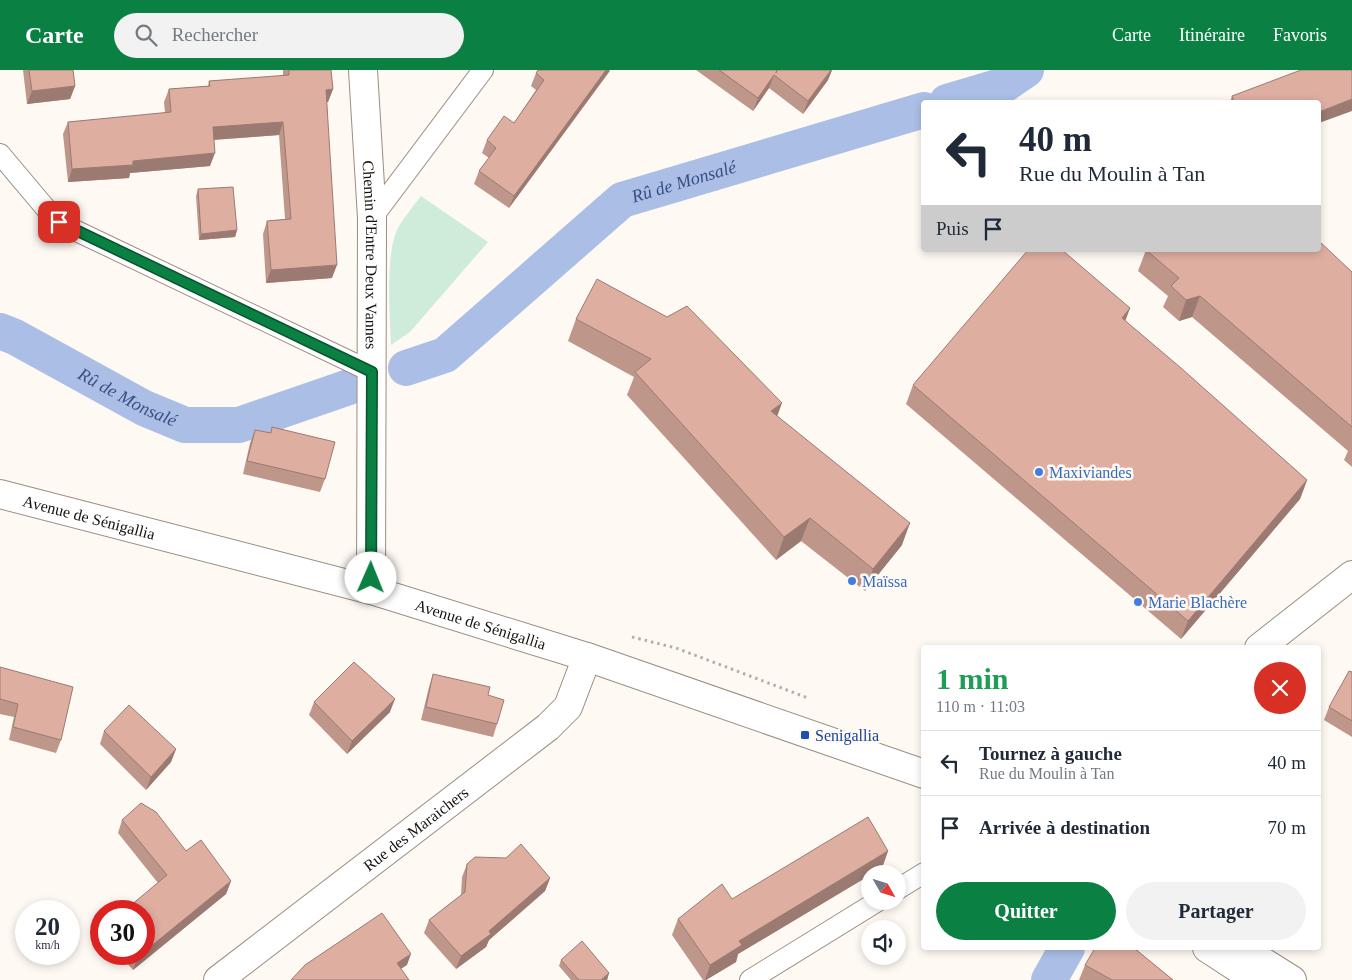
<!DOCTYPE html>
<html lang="fr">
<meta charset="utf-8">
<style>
body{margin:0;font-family:Georgia,serif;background:#f2f2f3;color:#1f2937;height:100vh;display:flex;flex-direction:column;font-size:19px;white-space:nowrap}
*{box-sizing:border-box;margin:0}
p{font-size:16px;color:#747a83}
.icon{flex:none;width:28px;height:28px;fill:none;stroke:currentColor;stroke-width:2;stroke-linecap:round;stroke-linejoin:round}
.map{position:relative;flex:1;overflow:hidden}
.drawer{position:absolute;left:921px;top:575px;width:400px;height:305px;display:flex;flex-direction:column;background:#fff;border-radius:5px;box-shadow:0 2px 8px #0003}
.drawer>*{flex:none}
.guide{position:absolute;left:921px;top:30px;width:400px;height:152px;border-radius:5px;box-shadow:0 2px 8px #0003;background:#fff;color:#1f2937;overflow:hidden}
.needle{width:32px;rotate:129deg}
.controls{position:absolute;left:861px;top:795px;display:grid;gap:10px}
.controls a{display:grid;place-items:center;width:45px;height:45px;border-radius:50%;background:#fff;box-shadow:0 2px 8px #0003;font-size:25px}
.speed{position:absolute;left:15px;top:830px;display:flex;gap:10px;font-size:25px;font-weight:700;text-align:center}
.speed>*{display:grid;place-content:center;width:65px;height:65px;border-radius:50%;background:#fff;box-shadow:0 2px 8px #0003;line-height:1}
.speed small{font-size:12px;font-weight:400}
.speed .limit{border:8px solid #d22;background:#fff;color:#111}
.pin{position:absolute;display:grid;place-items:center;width:42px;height:42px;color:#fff;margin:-21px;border-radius:10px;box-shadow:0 2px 8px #0006}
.me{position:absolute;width:55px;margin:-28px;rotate:1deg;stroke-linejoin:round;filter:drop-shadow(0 0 4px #0008)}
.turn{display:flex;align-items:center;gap:18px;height:105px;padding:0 15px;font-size:22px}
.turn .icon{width:65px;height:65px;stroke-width:2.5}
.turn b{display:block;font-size:35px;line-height:42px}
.then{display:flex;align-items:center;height:48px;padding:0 15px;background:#0003;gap:10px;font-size:19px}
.round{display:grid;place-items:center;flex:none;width:52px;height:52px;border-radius:26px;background:#f2f2f3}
.headline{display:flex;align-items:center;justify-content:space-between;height:85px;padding:0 15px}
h1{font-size:30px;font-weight:700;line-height:38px;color:#1e9e55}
.cta{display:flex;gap:10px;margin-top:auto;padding:10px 15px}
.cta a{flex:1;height:58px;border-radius:30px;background:#0b8043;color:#fff;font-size:20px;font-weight:700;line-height:58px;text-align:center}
.cta a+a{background:#f2f2f3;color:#1f2937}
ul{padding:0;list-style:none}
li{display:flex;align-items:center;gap:15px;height:65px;padding:0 15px;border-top:1px solid #e0e1e3}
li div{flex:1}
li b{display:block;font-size:19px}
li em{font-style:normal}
header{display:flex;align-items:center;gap:30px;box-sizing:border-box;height:70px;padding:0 25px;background:#0b8043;color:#fff}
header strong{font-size:24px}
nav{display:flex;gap:28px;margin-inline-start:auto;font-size:18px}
.search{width:350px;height:45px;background:#f2f2f3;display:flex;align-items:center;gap:12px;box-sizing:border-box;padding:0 18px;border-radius:28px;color:#747a83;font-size:19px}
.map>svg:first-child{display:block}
</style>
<header>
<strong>Carte</strong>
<div class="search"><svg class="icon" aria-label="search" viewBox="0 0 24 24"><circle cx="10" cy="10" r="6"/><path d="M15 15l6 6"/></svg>Rechercher</div>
<nav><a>Carte</a><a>Itinéraire</a><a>Favoris</a></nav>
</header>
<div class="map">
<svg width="1352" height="910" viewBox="0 0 1352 910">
<rect width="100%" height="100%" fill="#fff9f4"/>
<path fill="#ceecd9" d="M421,126L488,172L410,262L391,275C390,247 385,182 398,158C404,147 413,137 421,126Z"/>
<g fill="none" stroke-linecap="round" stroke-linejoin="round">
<g stroke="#abbfe6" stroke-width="36">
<path d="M947,32L1004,15L1026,0"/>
<path id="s1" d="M0,261L15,267L144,338L185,355H239L349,317"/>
<path id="s2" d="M406,298L445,285L622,130L924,40"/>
<path d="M1049,910L1067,878"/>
</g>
<g stroke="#9b8d82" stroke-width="22">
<g id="lane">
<path d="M0,84L53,147L64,155L372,302"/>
<path d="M372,148L483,0"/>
<path d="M898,819L924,803"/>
<path d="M750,910L878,831"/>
</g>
</g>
<g stroke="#9b8d82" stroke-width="30">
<g id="street">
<path id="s3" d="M363,0L372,148L371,520"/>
<path d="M1259,578L1352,505"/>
<path id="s4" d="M218,910L548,657L568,637L587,587"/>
</g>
</g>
<g stroke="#9b8d82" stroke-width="30">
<g id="secondary">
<path id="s5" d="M0,424L371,520L587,587L924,704"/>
<path d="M1207,878L1256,910"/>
<path d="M1241,878L1292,910"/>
</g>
</g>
<path stroke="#b4afaa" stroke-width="3" stroke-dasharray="2.5 4" stroke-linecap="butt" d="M632,567L676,578L808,628"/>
<use href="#lane" stroke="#fff" stroke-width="20"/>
<use href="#street" stroke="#fff" stroke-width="28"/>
<use href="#secondary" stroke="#fff" stroke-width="28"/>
</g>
<g fill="#bf968a">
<path d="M23,0H73L75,16L70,29L27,34Z"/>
<path d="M283,0H331L333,19L328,32H327L332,208L266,213L263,164L267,151L285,149L279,65L214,70L210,96L130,103L129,108L68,112L63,64L68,52L165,43L164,32L169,19L208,16L209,11L283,6Z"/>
<path d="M696,0H832L828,10L803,44L769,18L753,41Z"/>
<path d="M610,1L509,138L474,114L479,101L489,88L482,83L487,70L514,53L536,20L531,16L536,3Z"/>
<path d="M1232,26L1319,32H1230Z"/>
<path d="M198,119L237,160L235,167L199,170L196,126Z"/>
<path d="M1146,180H1319L1352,202V397L1344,390L1348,381L1192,247L1179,251L1163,237L1168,226L1138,201Z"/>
<path d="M1130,238L1125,251L1307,410L1300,429L1181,569L906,334L913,315Z"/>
<path d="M576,249L777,346L902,475L865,521L801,471L776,490L627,325L634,307L568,271Z"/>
<path d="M255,360L325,409L320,422L243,404L250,373Z"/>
<path d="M0,597L61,670L56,683L9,670L14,647L0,644Z"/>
<path d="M1352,602V667L1324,650L1329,637Z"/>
<path d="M433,604L497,654L493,667L421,650L429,617Z"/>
<path d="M314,632L390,642L347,684L309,645Z"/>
<path d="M104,661L176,679L171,692L146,720L100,674Z"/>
<path d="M122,750L186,781L231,811L226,824L133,900L119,884H144L158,813L118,763Z"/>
<path d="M888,781L882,798L738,884L736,892L706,910H703L672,865L678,849L732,829Z"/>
<path d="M467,794L550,808L545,821L489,870L486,877L456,899L424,863L429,850L461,825L462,807Z"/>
<path d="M1135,879L1173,910H1079L1085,895Z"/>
<path d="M561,890L609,903L607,910H571L559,896Z"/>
</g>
<g fill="#9b7a71">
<path d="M606,0H610L509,138L514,126Z"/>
<path d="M831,0H832L828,10L803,44L808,31Z"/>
<path d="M774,5L769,18L753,41L758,28Z"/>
<path d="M75,16L70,29L27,34L32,21Z"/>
<path d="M333,19L328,32L322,33L326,20Z"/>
<path d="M1352,29V41L1319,53V42Z"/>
<path d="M283,52L279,65L209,70L213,57Z"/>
<path d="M215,83L210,96L130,103L129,108L68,112L72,99L133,91Z"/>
<path d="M237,160L235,167L199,170L201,164Z"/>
<path d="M337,195L332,208L266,213L271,200Z"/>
<path d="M1200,226L1192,247L1179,251L1186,230Z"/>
<path d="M1130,238L1123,257L1122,248Z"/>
<path d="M782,333L774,355L771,341Z"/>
<path d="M1307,410L1300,429L1181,569L1188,551Z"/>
<path d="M810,448L801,471L776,490L784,467Z"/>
<path d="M910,453L902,475L865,521L873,499Z"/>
<path d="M395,629L390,642L347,684L352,671Z"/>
<path d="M176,679L171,692L146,720L151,707Z"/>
<path d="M888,781L882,798L873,804H870V805L738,884L736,892L706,910H705L710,895L739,871Z"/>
<path d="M550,808L545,821L489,870L486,877L456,899L461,886L489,861Z"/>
<path d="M231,811L226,824L133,900L138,887L142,884H144V882Z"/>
<path d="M411,884L407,895L393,904L397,893Z"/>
<path d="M609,903L607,910H601Z"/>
</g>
<g fill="#deaea1" stroke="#9b7a71">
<path d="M29,0H73L75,16L32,21Z"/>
<path d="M289,0H331L333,19L326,20L337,195L271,200L267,151L291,149L283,52L213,57L215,83L133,91V95L72,99L68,52L171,42L169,19L210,16L209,11L289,5Z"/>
<path d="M538,0H606L514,126L479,101L496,78L487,70L504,46L514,53L544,10L536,3Z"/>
<path d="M719,0H777L776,3L777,0H831L808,31L774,5L758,28Z"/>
<path d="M1301,0H1352V29L1319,42V32H1234L1232,26Z"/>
<path d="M233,117L237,160L201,164L198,119Z"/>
<path d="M1319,171L1352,202V357L1200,226L1186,230L1171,216L1179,208L1146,180H1319Z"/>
<path d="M1028,180H1062L1130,238L1122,248L1181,298L1307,410L1188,551L913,315Z"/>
<path d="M597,209L667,247L687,236L782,333L771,341L910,453L873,499L810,448L784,467L635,302L651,289L576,249Z"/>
<path d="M272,357L335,372L325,409L247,391L255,360L271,363Z"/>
<path d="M354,592L395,629L352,671L314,632Z"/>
<path d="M0,597L73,617L61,670L13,657L18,634L0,629Z"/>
<path d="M1349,601L1352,602V651L1329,637Z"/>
<path d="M433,604L490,617L488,625L504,630L497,654L426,637Z"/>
<path d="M129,635L176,679L151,707L104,661Z"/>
<path d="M141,733L156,742L186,781L201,770L231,811L144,882V841H124L167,805L122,750Z"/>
<path d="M868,747L888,781L739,871L742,875L710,895L678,849L722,814L732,829Z"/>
<path d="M521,774L550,808L489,861L491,864L461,886L429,850L465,822L467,794L475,787L506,788Z"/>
<path d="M382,843L411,884L397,893L409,910H291L305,895Z"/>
<path d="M582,871L609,903L601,910H579L561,890Z"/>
<path d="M1095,878H1135H1134L1173,910H1112L1085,895Z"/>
<path d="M134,884H142L138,887Z"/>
</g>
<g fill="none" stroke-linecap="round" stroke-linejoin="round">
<g stroke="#07532c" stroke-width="12">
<path id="route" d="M59,152L372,302L371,508"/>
</g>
<use href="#route" stroke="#0b8043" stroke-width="9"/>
</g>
<g fill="#3f7fe0" stroke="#fff9f4" stroke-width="2">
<circle cx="1039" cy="402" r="5"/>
<circle cx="852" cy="511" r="5"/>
<circle cx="1138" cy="532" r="5"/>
</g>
<rect fill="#1a4fb4" stroke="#fff9f4" stroke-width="2" x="800" y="660" width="10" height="10" rx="2.5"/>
<g text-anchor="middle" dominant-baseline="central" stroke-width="5" stroke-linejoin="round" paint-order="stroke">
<g font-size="16" fill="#17120e" stroke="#fff9f4">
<text stroke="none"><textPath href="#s3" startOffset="185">Chemin d'Entre Deux Vannes</textPath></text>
<text stroke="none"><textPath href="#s5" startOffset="92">Avenue de Sénigallia</textPath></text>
<text stroke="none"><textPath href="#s5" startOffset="498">Avenue de Sénigallia</textPath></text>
<text stroke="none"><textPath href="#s4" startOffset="249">Rue des Maraichers</textPath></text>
</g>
<g font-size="16" fill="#366cbe" stroke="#fff9f4" text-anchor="start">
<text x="1049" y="402">Maxiviandes</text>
<text x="862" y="511">Maïssa</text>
<text x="1148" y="532">Marie Blachère</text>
</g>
<g font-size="16" fill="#164399" stroke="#fff9f4" text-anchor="start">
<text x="815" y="665">Senigallia</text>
</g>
<g font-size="18" font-style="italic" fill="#375082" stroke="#fff9f4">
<text stroke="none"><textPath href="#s2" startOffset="341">Rû de Monsalé</textPath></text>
<text stroke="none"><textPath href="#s1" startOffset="144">Rû de Monsalé</textPath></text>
</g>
</g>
</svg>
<div class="controls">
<a><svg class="needle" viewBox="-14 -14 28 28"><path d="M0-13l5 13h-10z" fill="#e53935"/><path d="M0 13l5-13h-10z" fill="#747a83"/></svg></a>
<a><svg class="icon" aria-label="sound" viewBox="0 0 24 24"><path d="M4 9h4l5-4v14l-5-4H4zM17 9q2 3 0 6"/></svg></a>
</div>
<div class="speed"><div>20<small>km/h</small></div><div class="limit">30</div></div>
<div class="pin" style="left:59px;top:152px;background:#d93025"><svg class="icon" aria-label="arrive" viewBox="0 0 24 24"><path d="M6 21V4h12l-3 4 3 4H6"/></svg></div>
<svg class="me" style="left:371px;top:508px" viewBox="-20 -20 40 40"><circle r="19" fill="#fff"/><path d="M0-13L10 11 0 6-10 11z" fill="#0b8043"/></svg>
<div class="guide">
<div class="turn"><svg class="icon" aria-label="left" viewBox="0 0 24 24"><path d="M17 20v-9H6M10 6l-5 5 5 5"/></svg><div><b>40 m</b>Rue du Moulin à Tan</div></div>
<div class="then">Puis<svg class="icon" aria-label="arrive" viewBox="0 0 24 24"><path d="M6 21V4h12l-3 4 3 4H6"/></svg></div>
</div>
<section class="drawer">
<div class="headline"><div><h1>1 min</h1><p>110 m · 11:03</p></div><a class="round" style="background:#d93025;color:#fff"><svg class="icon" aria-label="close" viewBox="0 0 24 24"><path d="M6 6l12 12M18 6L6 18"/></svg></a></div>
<ul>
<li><svg class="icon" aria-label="left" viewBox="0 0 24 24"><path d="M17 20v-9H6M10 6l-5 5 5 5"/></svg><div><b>Tournez à gauche</b><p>Rue du Moulin à Tan</p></div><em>40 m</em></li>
<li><svg class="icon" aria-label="arrive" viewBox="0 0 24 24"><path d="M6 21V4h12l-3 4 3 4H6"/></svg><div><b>Arrivée à destination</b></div><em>70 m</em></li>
</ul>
<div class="cta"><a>Quitter</a><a>Partager</a></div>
</section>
</div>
